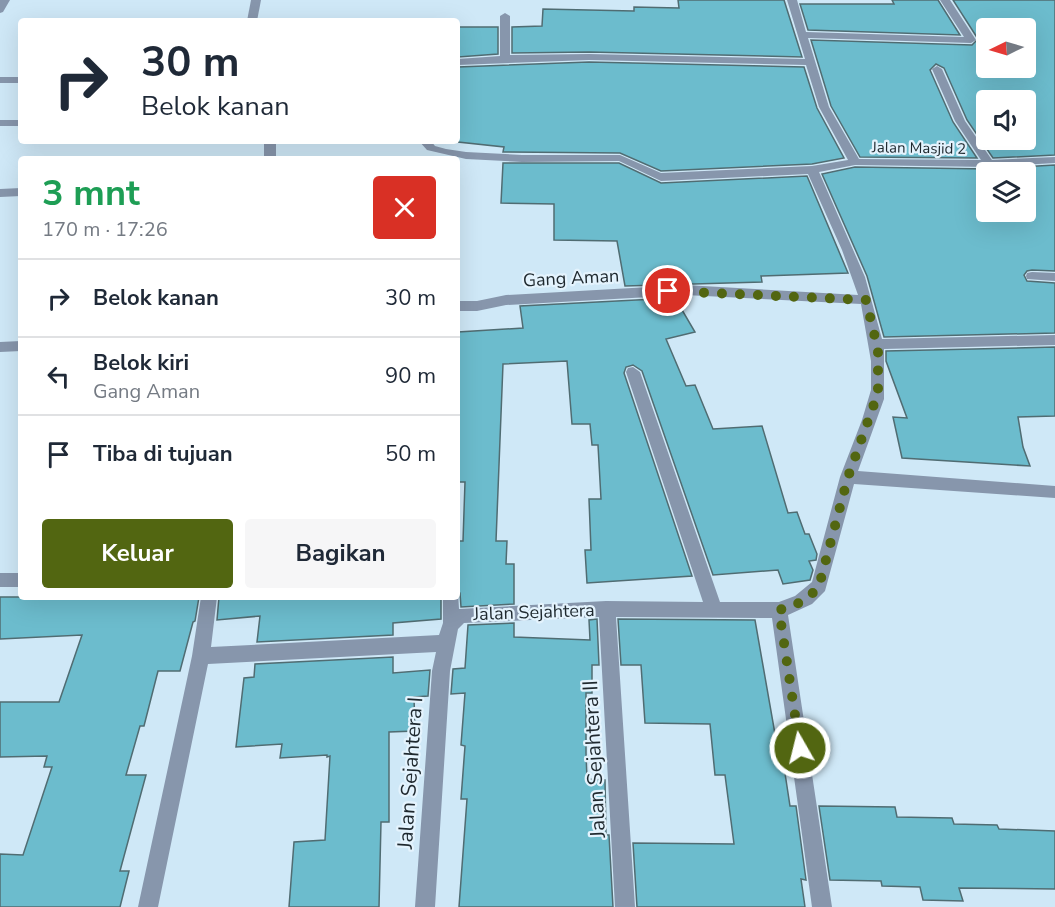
<!DOCTYPE html>
<html lang="id">
<meta charset="utf-8">
<style>
body{margin:0;font-family:"Nunito Sans",sans-serif;background:#f6f6f7;color:#1f2937;height:100vh;display:flex;flex-direction:column;font-size:22px;white-space:nowrap}
*{box-sizing:border-box;margin:0}
p{font-size:20px;color:#747a83}
.icon{flex:none;width:33px;height:33px;fill:none;stroke:currentColor;stroke-width:2;stroke-linecap:round;stroke-linejoin:round}
.map{position:relative;flex:1;overflow:hidden}
.drawer{position:absolute;left:18px;top:156px;width:442px;height:444px;display:flex;flex-direction:column;background:#fff;border-radius:6px;box-shadow:0 6px 24px #0002}
.drawer>*{flex:none}
.guide{position:absolute;left:18px;top:18px;width:442px;height:126px;border-radius:6px;box-shadow:0 6px 24px #0002;background:#fff;color:#1f2937;overflow:hidden}
.needle{width:39px;rotate:265deg}
.fabs{position:absolute;left:976px;top:18px;display:grid;gap:12px}
.fabs a{display:grid;place-items:center;width:60px;height:60px;border-radius:6px;background:#fff;box-shadow:0 6px 24px #0002;font-size:30px}
.pin{position:absolute;display:grid;place-items:center;width:51px;height:51px;color:#fff;margin:-26px;border:3px solid #fff;border-radius:50%;box-shadow:0 2px 6px #0007}
.me{position:absolute;width:66px;margin:-33px;rotate:352deg;stroke-linejoin:round;filter:drop-shadow(0 0 4px #0008)}
.turn{display:flex;align-items:center;gap:21px;height:126px;padding:0 24px;font-size:27px}
.turn .icon{width:78px;height:78px;stroke-width:2.5}
.turn b{display:block;font-size:42px;line-height:51px}
.round{display:grid;place-items:center;flex:none;width:63px;height:63px;border-radius:6px;background:#f6f6f7}
.overview{display:flex;align-items:center;justify-content:space-between;height:102px;padding:0 24px}
h1{font-size:36px;font-weight:700;line-height:45px;color:#1e9e55}
.action{display:flex;gap:12px;margin-top:auto;padding:12px 24px}
.action a{flex:1;height:69px;border-radius:6px;background:#526611;color:#fff;font-size:24px;font-weight:700;line-height:69px;text-align:center}
.action a+a{background:#f6f6f7;color:#1f2937}
ul{padding:0;list-style:none}
li{display:flex;align-items:center;gap:18px;height:78px;padding:0 24px;border-top:2px solid #e0e1e3}
li div{flex:1}
li b{display:block;font-size:22px}
li em{font-style:normal}
.map>svg:first-child{display:block}
</style>
<div class="map">
<svg width="1055" height="907" viewBox="0 0 1055 907">
<rect width="100%" height="100%" fill="#cfe8f7"/>
<g fill="#6cbccd" stroke="#506c72" stroke-width="1.5" fill-rule="evenodd">
<path d="M678,0H784L802,57L589,52L512,53V27L542,26L543,9L634,11V7L679,8Z"/>
<path d="M892,0H938L960,35L808,30L800,4H894Z"/>
<path d="M953,0H1055V155L993,158L967,120L944,68L936,64L930,70L953,122L977,158L860,157L831,106L811,40L972,45L978,39ZM987,28H1026V68H987ZM987,100H1026V140H987Z"/>
<path d="M458,27H498V54L458,57Z"/>
<path d="M589,62L804,67L817,108L844,158L812,164L661,171L620,153L503,152L504,147L458,142V67Z"/>
<path d="M503,163H619L661,183L807,176L848,273L761,276L762,282L625,286L617,241L554,240V204L501,203Z"/>
<path d="M1055,165V271L1032,270L1027,271L1024,275L1027,281L1055,283V333L884,337L867,276L822,174L855,167L989,169ZM987,172H1026V212H987Z"/>
<path d="M675,298L695,332L666,339L686,386L695,385L713,429L762,426L788,513L797,512L805,534H809L817,554L816,560L809,561L813,570L810,580L783,584L778,570L713,575L642,371L633,365L626,367L624,373L692,576L587,583L585,550H591L589,499H601L598,445H592L590,424H572L567,361L503,364L496,541H507L506,564H514V604L461,607L460,593L458,591V564L459,541H463L465,482H458V332L523,328L520,306Z"/>
<path d="M1055,347V416L1018,417L1023,447L1030,466L902,458L893,417L907,418L886,361V351Z"/>
<path d="M0,597H199L195,621L193,622L180,671H158L144,726H140L126,775H146L120,871H129L120,907H0V854L23,855L52,767H44L47,756L0,757V702H59L82,635L0,639Z"/>
<path d="M219,597H441V619L393,623V635L257,642L260,616L217,620Z"/>
<path d="M597,619L599,665H592V693H586V753L587,779L605,780L606,835H609L613,907H459L467,799H461L465,746L461,745L465,693L451,694L453,669L465,668L468,625L514,623V637L590,640L589,620Z"/>
<path d="M618,619L755,620L775,734H779L790,806H796L806,880L801,879L805,907H637L633,843L734,844L725,775H715L710,724L645,723L641,665H621Z"/>
<path d="M393,657V673L430,670L428,696L414,697L415,731L389,732V822H381L379,907H289L294,842L325,840L330,756L327,757V755L280,758L282,744L236,747L244,678L254,677L255,664Z"/>
<path d="M819,806L895,807L897,817L952,818L954,824L997,825L999,829L1055,831V889L959,888L963,901L923,900L920,887L882,886L881,881L830,880Z"/>
</g>
<g fill="none" stroke-linecap="round" stroke-linejoin="round">
<g fill="#8796ac" fill-rule="evenodd">
<path d="M0,0H10L3,12L0,13Z"/>
<path d="M251,0H261L257,21H247Z"/>
<path d="M787,0H797L806,32L964,37L940,0H950L976,40L971,43L808,38L829,107L859,159L981,160L955,121L932,69L937,66L942,69L965,121L992,160L1055,157V163L989,167L855,165L819,172L865,277L882,339L1055,335V345L884,349V399L858,471L1055,486V498L854,484L825,591L812,604L788,615L832,907H812L772,618L616,617L635,907H615L599,617L464,623L458,629L450,671L435,907H415L432,671L436,652L208,664L158,907H138L192,656L201,597H217L211,647L439,635L443,623V597H458V593L459,609L606,601L703,602L626,372L628,368L633,367L640,372L720,602H779L795,596L812,582L840,477L862,420L871,390V361L861,304L685,295L506,305L477,311H458V301H477L506,295L685,285L858,295L842,250L808,174L661,181L619,161L522,162L466,159L427,150L419,141H431L435,146L446,149L466,152L522,155H620L661,173L812,166L848,160L819,107L806,65L589,60L458,65V59L500,56V16L505,13L510,16V55L589,54L805,59Z"/>
<rect x="0" y="77" width="21" height="6"/>
<rect x="0" y="120" width="21" height="6"/>
<rect x="264" y="141" width="12" height="18"/>
<path d="M21,188V196L0,197V189Z"/>
<path d="M1032,272L1055,273V281L1027,279L1026,276L1027,273Z"/>
<path d="M21,341V351L0,352V342Z"/>
<rect x="0" y="573" width="21" height="14"/>
</g>
</g>
<g fill="none" stroke-linecap="round" stroke-linejoin="round">
<path stroke="#526611" stroke-width="10" stroke-dasharray="0 18" d="M668,291L866,300L878,350V393L848,477L819,586C807,601 797,605 779,610L800,748"/>
</g>
<g text-anchor="middle" dominant-baseline="central" stroke-width="4.5" stroke-linejoin="round" paint-order="stroke">
<g font-size="15" fill="#1e282e" stroke="#e4f3fd">
<text transform="translate(919 148) rotate(1)">Jalan Masjid 2</text>
</g>
<g font-size="18" fill="#1e282e" stroke="#e4f3fd">
<text transform="translate(571 278) rotate(-3)">Gang Aman</text>
<text transform="translate(534 612) rotate(-2)">Jalan Sejahtera</text>
</g>
<g font-size="21" fill="#1e282e" stroke="#e4f3fd">
<text transform="translate(594 759) rotate(-93)">Jalan Sejahtera II</text>
<text transform="translate(410 773) rotate(-86)">Jalan Sejahtera I</text>
</g>
</g>
</svg>
<div class="fabs">
<a><svg class="needle" viewBox="-14 -14 28 28"><path d="M0-13l5 13h-10z" fill="#e53935"/><path d="M0 13l5-13h-10z" fill="#747a83"/></svg></a>
<a><svg class="icon" aria-label="sound" viewBox="0 0 24 24"><path d="M4 9h4l5-4v14l-5-4H4zM17 9q2 3 0 6"/></svg></a>
<a><svg class="icon" aria-label="layers" viewBox="0 0 24 24"><path d="M12 4l9 5-9 5-9-5zM3 14l9 5 9-5"/></svg></a>
</div>
<div class="pin" style="left:668px;top:291px;background:#d93025"><svg class="icon" aria-label="arrive" viewBox="0 0 24 24"><path d="M6 21V4h12l-3 4 3 4H6"/></svg></div>
<svg class="me" style="left:800px;top:748px" viewBox="-20 -20 40 40"><circle r="17" fill="#526611" stroke="#fff" stroke-width="3"/><path d="M0-11L8 9 0 5-8 9z" fill="#fff"/></svg>
<div class="guide">
<div class="turn"><svg class="icon" aria-label="right" viewBox="0 0 24 24"><path d="M7 20v-9h11M14 6l5 5-5 5"/></svg><div><b>30 m</b>Belok kanan</div></div>
</div>
<section class="drawer">
<div class="overview"><div><h1>3 mnt</h1><p>170 m · 17:26</p></div><a class="round" style="background:#d93025;color:#fff"><svg class="icon" aria-label="close" viewBox="0 0 24 24"><path d="M6 6l12 12M18 6L6 18"/></svg></a></div>
<ul>
<li><svg class="icon" aria-label="right" viewBox="0 0 24 24"><path d="M7 20v-9h11M14 6l5 5-5 5"/></svg><div><b>Belok kanan</b></div><em>30 m</em></li>
<li><svg class="icon" aria-label="left" viewBox="0 0 24 24"><path d="M17 20v-9H6M10 6l-5 5 5 5"/></svg><div><b>Belok kiri</b><p>Gang Aman</p></div><em>90 m</em></li>
<li><svg class="icon" aria-label="arrive" viewBox="0 0 24 24"><path d="M6 21V4h12l-3 4 3 4H6"/></svg><div><b>Tiba di tujuan</b></div><em>50 m</em></li>
</ul>
<div class="action"><a>Keluar</a><a>Bagikan</a></div>
</section>
</div>
